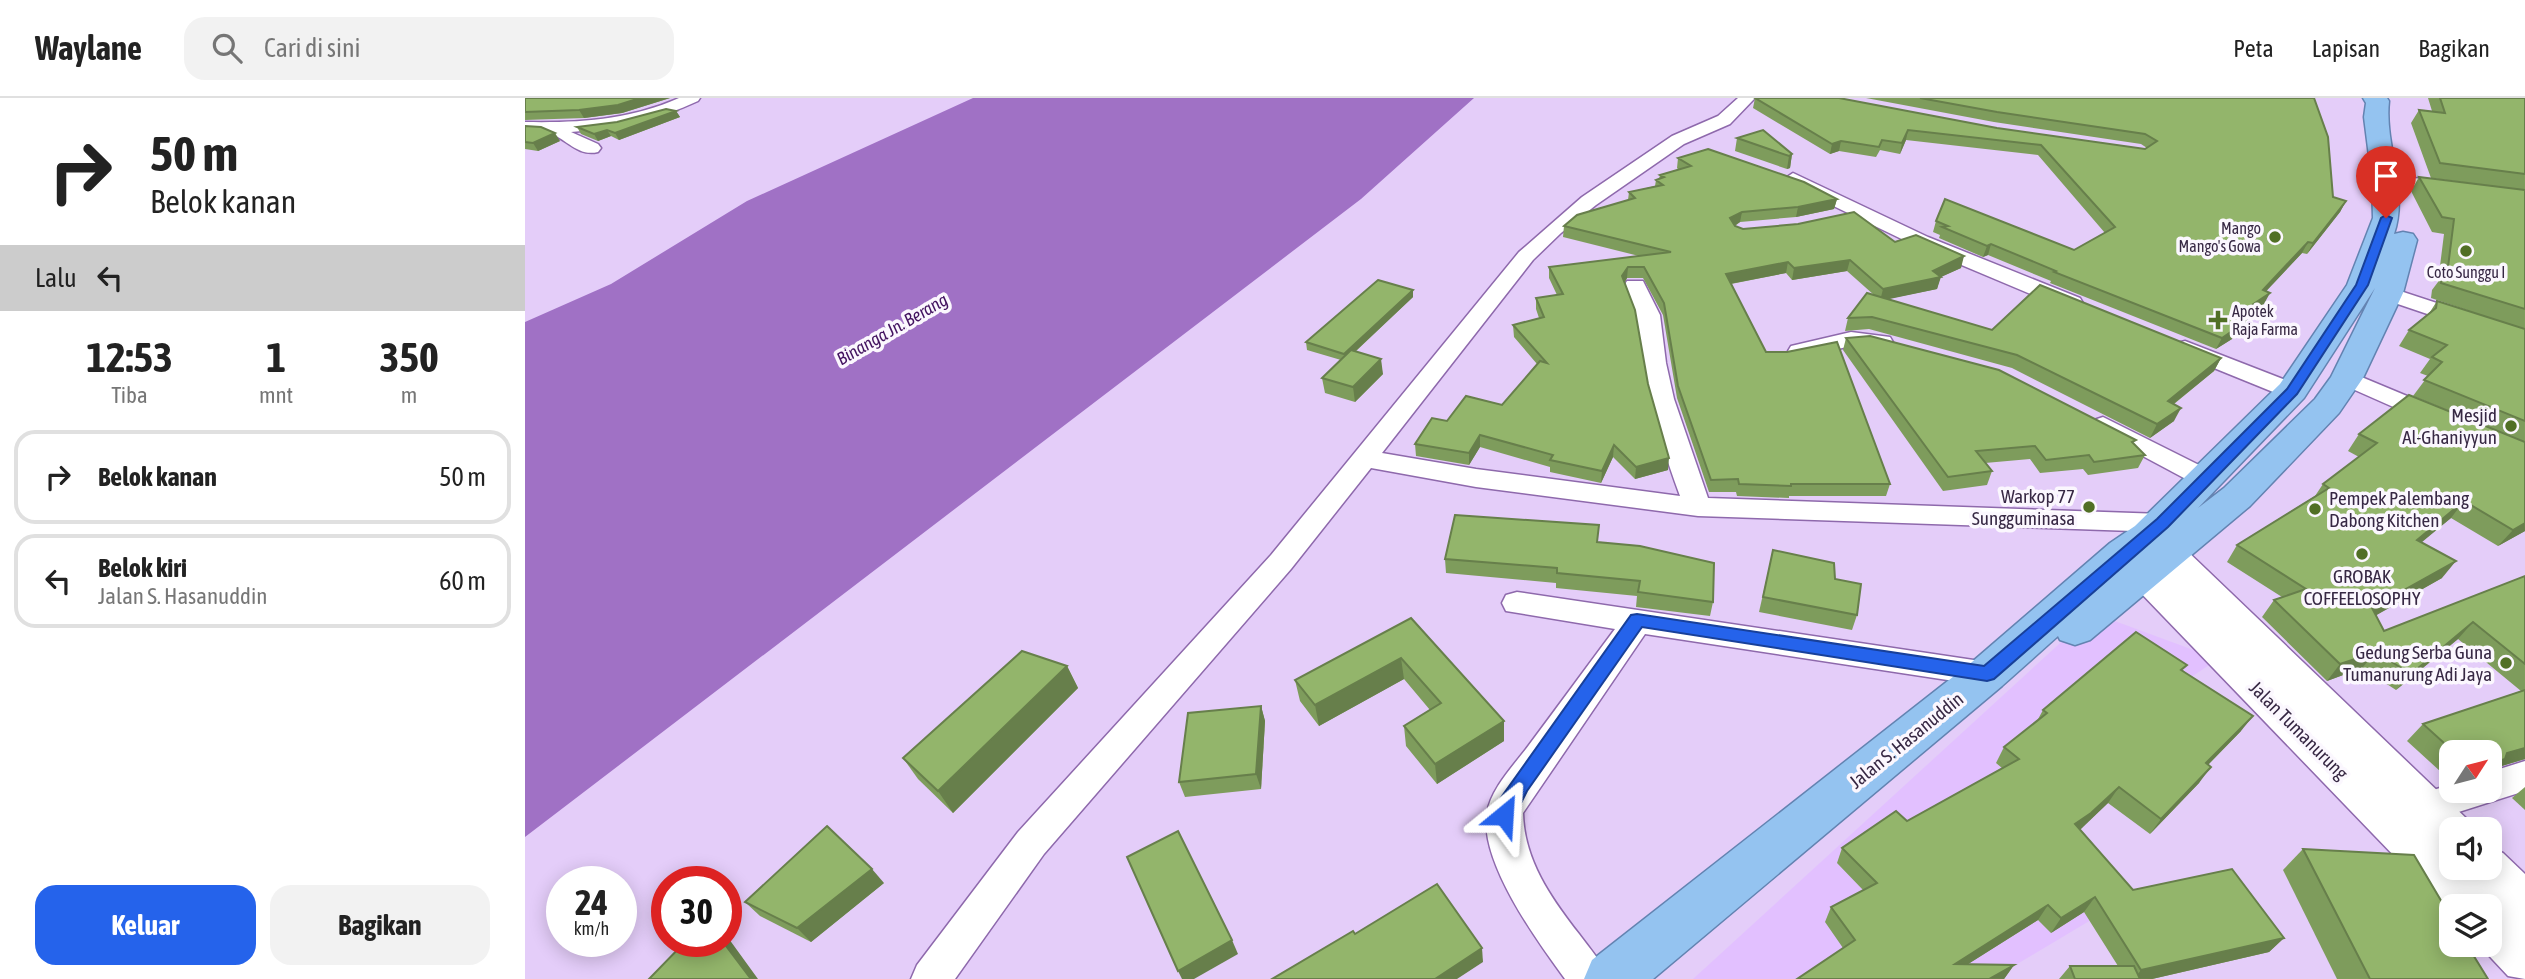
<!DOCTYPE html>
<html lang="id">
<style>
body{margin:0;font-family:"Asap Condensed",sans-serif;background:#f2f2f2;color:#222;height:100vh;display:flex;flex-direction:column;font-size:26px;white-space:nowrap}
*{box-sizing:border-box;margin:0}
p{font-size:23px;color:#767676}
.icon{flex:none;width:38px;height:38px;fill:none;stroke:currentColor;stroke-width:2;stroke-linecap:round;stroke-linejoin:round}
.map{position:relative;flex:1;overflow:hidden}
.sheet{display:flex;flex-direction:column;background:#fff;width:525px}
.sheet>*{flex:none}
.top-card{background:#fff;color:#222;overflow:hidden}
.needle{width:46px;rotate:54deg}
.tools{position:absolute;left:1914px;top:642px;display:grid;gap:14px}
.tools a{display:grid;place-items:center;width:63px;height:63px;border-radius:14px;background:#fff;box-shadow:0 4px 18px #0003;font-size:35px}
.speed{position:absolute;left:21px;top:768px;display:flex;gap:14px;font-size:35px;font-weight:700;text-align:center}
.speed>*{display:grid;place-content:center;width:91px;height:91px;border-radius:50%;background:#fff;box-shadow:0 4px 18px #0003;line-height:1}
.speed small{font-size:18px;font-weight:400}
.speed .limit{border:10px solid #d22;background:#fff;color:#111}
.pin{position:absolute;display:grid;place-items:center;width:60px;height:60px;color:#fff;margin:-72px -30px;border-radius:50% 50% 50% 0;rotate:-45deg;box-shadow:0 0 7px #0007}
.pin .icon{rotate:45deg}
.me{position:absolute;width:77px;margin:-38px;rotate:27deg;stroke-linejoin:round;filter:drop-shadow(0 0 5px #0008)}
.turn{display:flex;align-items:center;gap:24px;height:147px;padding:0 35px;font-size:32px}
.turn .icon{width:91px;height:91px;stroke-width:2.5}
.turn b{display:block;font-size:49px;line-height:60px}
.then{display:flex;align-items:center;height:66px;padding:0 35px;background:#0003;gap:14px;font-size:26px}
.eta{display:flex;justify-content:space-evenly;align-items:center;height:119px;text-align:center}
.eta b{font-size:42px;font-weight:700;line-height:49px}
.cta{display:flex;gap:14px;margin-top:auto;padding:14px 35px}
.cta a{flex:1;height:80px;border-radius:21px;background:#2563eb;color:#fff;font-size:28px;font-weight:700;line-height:80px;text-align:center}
.cta a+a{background:#f2f2f2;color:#222}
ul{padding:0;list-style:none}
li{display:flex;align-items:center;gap:21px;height:94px;margin:0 14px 10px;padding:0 21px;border:4px solid #e0e0e0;border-radius:21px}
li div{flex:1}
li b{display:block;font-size:26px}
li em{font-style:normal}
header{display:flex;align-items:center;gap:42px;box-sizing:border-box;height:98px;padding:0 35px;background:#fff;border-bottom:2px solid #e0e0e0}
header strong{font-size:33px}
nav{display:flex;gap:38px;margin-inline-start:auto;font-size:24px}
.search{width:490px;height:63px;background:#f2f2f2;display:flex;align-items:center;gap:18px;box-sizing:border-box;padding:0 24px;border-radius:21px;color:#767676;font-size:26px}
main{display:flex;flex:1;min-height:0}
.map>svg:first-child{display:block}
</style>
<header>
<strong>Waylane</strong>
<div class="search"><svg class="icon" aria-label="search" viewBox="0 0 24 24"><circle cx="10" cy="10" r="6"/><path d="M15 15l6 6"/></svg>Cari di sini</div>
<nav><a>Peta</a><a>Lapisan</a><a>Bagikan</a></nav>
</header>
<main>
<section class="sheet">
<div class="top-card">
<div class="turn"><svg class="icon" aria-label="right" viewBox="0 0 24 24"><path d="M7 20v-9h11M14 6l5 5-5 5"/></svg><div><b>50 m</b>Belok kanan</div></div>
<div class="then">Lalu<svg class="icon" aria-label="left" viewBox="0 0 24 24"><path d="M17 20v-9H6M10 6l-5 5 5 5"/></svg></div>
</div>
<div class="eta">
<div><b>12:53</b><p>Tiba</p></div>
<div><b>1</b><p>mnt</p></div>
<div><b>350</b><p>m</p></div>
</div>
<ul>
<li><svg class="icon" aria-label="right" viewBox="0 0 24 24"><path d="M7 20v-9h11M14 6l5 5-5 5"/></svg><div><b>Belok kanan</b></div><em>50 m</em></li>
<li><svg class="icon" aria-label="left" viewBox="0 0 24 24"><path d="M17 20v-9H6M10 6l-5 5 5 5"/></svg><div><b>Belok kiri</b><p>Jalan S. Hasanuddin</p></div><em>60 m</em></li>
</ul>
<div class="cta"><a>Keluar</a><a>Bagikan</a></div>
</section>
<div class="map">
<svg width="2000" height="881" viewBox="0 0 2000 881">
<rect width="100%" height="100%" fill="#e4cdf9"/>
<path fill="#e2c0ff" d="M1568,515L1693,561L1656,586L1535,758L1571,819L1467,881H1168Z"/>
<path fill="#a071c5" d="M448,0H949L836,101L0,739V224L86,186L222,103Z"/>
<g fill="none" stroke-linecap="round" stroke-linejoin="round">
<g stroke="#8e69ac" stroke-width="3">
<g id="minor">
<path d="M154,0H175L173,3C132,22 91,31 46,34L73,46L76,50L73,54C52,59 41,40 24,35C18,32 7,34 0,34V24C53,25 105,22 154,0Z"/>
<path d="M1213,0H1230L1205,26L1159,46L1071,107L1036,135L1008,162L857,355L951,371L1155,398C1141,360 1129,322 1121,283C1114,250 1117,218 1099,188L1102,183H1118L1135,217L1141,265L1149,301L1183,400L1637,416L1647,418L1651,425L1647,432L1637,434L1173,418L951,389L846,370L766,471L519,756L430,881H386L392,867L493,734L746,457L994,154L1057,99L1147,38L1193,18Z"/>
<path d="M1268,75L1403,139L1555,200L1558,205L1555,210H1539L1389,147L1261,85L1259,81Z"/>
<path d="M1873,78L2000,94V106L1866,88L1864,84L1866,80Z"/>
<path d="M1863,189L2000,234V249L1855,200L1852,195L1855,190Z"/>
<path d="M1326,234L1365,239L1368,244L1365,249L1357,251L1326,248L1274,260L1266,258L1263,253L1266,248Z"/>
<path d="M1660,243L1776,288L1779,293L1776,298L1767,300L1758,298L1652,255L1649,250L1652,245Z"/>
<path d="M1822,273L1918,313L1921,318L1918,323L1909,326L1900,323L1814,285L1810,280L1814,275Z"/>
<path d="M1578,319L1690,375L1694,381L1690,387L1681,390L1672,387L1569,332L1566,327L1569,322Z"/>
<path d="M992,494L1462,564L1473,567L1478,576L1473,585L1462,588L1120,536L998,715C999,762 1026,800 1054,836C1065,851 1077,864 1084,881H1040C1012,843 954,763 962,715C966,690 990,666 1004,647C1033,608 1061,570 1090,531L981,513L977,505L981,497Z"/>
<path d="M2000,663V693L1899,725L1887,721L1881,710L1887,699L1927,686V693H1965V674Z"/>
</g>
</g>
<g stroke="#8e69ac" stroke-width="3">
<path id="tertiary" d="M1624,425L1636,428L1943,722L1947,732H1927V770H1965V750L1978,755L2000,776V881L1983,878L1954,847H1965V808H1927V818L1586,464L1581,455L1586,446C1608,440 1616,450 1630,465L1607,437L1612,428Z"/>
</g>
<g stroke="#6383b1" stroke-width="3">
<path id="trunk" d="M1838,0H1862L1864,3C1859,47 1884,92 1869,136L1878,134L1888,136L1892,142L1878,195L1838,280L1814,315L1725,408L1565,542L1550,547L1535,542L1533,538L1477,588L1128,881H1059L1067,862L1447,564L1585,445L1610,428L1755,286L1822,187L1848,120L1847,82L1839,19L1841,5ZM1850,190L1806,279L1790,301L1699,390L1673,410L1779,300Z"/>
</g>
<use href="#minor" fill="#fff" fill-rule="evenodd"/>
<use href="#tertiary" fill="#fff" fill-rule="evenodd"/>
<use href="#trunk" fill="#94c3f0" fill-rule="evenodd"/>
</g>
<g fill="#7e9c5c">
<path d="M0,0H145L97,15L59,20L0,22Z"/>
<path d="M1230,0L1472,30L1620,51L1622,50L1616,46L1469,24L1341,0H1789L1808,99L1821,103L1815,114L1782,156L1777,155L1741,193L1739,206L1726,215L1720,225L1712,230L1707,241L1691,251L1525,185L1526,183L1463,157L1458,159L1414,140L1415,137L1408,134L1411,123L1549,152L1580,135L1513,57L1381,42L1375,56L1355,52L1351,59L1314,53L1305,56L1228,10Z"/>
<path d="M1903,0H2000V92L1906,80L1886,25L1894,12L1907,13Z"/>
<path d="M151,13L155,19L94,42L86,38L73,43L56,36L52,29L92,24Z"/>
<path d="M0,28L35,43L13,53L0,51Z"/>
<path d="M1212,40L1267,56L1265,70L1262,71L1210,53Z"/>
<path d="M1153,60L1312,101L1309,111L1271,119L1215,124L1210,128L1218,131L1370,144L1436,170L1415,179L1412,191L1362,201L1467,232L1696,260L1689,273L1649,306V323L1625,340L1487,270L1344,231L1320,233L1323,220L1349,197L1322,173L1267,182L1261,175L1206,186L1241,254L1365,386L1361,398H1264V400L1212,398L1211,394H1184L1152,300L1138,217L1118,180H1102L1100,184L1143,372L1110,381L1088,359L1076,385L1025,374V369L955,349L944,367L891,358L890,346L922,323L977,307L1012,266L989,239L988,227L1014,220L1011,211V200L1032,197L1024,180V169L1114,158L1038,139L1039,128L1103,102L1104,94L1130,88L1131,82L1134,81L1135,77L1154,72L1152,70Z"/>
<path d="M1894,79L2000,92V433L1973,448L1926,420L1896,444L1917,480L1851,517L1859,533L2000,478V661L1970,670L1965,675V654H1927V684L1882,643L1898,626L1996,593L1933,541L1871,592L1837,570L1802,583L1737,519L1749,502L1757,499L1702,464L1712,447L1790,398L1798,386L1834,359L1823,353L1834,336L1939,319L1888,298L1903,278L1895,275L1905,261L1874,248L1884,232L1903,217L1912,203L1942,212L1906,200L1907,192L1913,184L1919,136L1907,134L1886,93Z"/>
<path d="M888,192V199L830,254L858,276L830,304L800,295L797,280L816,262L782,252L781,244Z"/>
<path d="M1321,240L1609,346L1620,357L1613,370L1563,377L1558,371L1515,375L1505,361L1460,365L1467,373L1462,387L1418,393L1318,252Z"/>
<path d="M1073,444L1188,504L1185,518L1111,509L1112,498L1031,490V485L921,475L920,461Z"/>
<path d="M1248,452L1332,517L1327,532L1234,514Z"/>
<path d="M886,520L979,643L912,686L881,648L879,628L905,612L879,581L794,628L775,603L770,582Z"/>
<path d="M542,568L553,590L428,715L393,681L378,660Z"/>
<path d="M1658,572L1716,633L1683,667L1674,685L1625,736L1583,705L1555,731L1608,792L1759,840L1744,854L1627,881H1534L1545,868H1593L1559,814L1526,835L1513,822L1443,866L1489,867L1479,881H1272L1318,850L1300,824L1306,809L1338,792L1312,765L1317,750L1382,723L1477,670L1471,665L1479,649L1512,623L1518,612Z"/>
<path d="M736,608L740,623L736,691L660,699L654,684Z"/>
<path d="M2000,689V712L1987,700Z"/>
<path d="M1778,751L1963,881H1812L1758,772Z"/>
<path d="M359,785L286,844L235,818L220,804Z"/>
</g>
<g fill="#677f4b">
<path d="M115,0H145L97,15L59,20L54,12Z"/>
<path d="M151,13L155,19L94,42L90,35Z"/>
<path d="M82,32L86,38L73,43L69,36Z"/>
<path d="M1383,32L1381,42L1375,56L1377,45Z"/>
<path d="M30,35L35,43L13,53L8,45Z"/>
<path d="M1316,43L1314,53L1305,56L1307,46Z"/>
<path d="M1267,56L1265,70L1262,71L1264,58Z"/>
<path d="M1312,101L1309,111L1271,119L1273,109Z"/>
<path d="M1821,103L1815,114L1782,156L1788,145Z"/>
<path d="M1217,114L1215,124L1204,131L1205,120Z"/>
<path d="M1783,144L1777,155L1732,203L1738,192Z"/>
<path d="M1466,146L1463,157L1458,159L1462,148Z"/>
<path d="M1439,158L1436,170L1414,180L1416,179L1412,191L1355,203L1358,191L1408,173Z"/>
<path d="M1325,162L1322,173L1267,182L1269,170Z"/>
<path d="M1263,164L1261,175L1199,187L1201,176Z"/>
<path d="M1103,169L1102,180L1097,189V178Z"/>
<path d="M888,192V199L820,263L819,256Z"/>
<path d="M1745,195L1739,206L1726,215L1720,225L1712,230L1707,241L1691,251L1697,240L1706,226L1721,211Z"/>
<path d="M1696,260L1689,273L1636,316L1643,303Z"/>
<path d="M856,261L858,276L830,304L828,289Z"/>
<path d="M1656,310L1649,323L1625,340L1632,326Z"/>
<path d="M955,337V349L944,367V355Z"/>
<path d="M1089,347L1088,359L1076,385L1077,373Z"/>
<path d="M1144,360L1143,372L1110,381L1111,369Z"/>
<path d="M1939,403L1926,420L1879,459L1892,442Z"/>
<path d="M2000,425V433L1973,448L1988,432Z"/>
<path d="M1931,463L1917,480L1834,527L1847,510Z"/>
<path d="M1948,524L1933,541L1871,592L1886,576Z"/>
<path d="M1851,554L1837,570L1802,583L1815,566Z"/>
<path d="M876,560L879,581L794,628L790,607Z"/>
<path d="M542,568L553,590L428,715L413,693Z"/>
<path d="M736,608L740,623L736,691L731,676Z"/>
<path d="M1728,618L1716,633L1669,681L1681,665Z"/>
<path d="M979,623V643L912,686L910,666Z"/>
<path d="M2000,650V661L1970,670L1965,675V666L1982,655Z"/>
<path d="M1686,669L1674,685L1625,736L1636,721Z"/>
<path d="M1594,689L1583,705L1556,731L1540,741L1550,726Z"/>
<path d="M347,771L359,785L286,844L272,830Z"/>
<path d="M1570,799L1559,814L1526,835L1536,820Z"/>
<path d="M1523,807L1513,822L1421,880L1430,866Z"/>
<path d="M201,839L204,841L233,881H226L198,844H201Z"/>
<path d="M1759,840L1744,854L1627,881H1609L1616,872Z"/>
<path d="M707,842L713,856L669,881H657L653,873Z"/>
<path d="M957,850L958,864L932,881H910Z"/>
<path d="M1489,867L1479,881H1464Z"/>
</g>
<g fill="#93b56b" stroke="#677f4b" stroke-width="2">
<path d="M0,0H115L93,7L54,12L0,14Z"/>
<path d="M1230,0H1314L1472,30L1620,51L1632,43L1620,36L1472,14L1395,0H1789L1803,39L1808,99L1821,103L1788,145L1783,144L1738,192L1745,195L1721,211L1727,213L1706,226L1713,229L1697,240L1529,174L1531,173L1466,146L1462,148L1417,129L1423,128L1411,123L1420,101L1549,152L1590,129L1516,47L1383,32L1377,45L1357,42L1354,49L1316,43L1307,46Z"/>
<path d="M1915,0H2000V76L1915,65L1894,12L1920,15Z"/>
<path d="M141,11L151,13L90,35L82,32L69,36L52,29L92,24Z"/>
<path d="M0,28L16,29L30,35L8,45L0,44Z"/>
<path d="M1238,32L1267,56L1264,58L1212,40Z"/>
<path d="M1183,51L1279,84L1312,101L1273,109L1217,114L1205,120L1210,128L1218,131L1273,126L1329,114L1370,144L1391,137L1439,158L1408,173L1416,179L1358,191L1325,162L1269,170L1263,164L1201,176L1241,254H1262L1312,244L1365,386H1266V388L1214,386L1213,381L1186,382L1153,288L1139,205L1119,169H1103L1097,178L1110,212L1123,286L1144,360L1111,369L1089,347L1077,373L1025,362L1028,357L955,337L944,355L890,346L907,320L922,323L941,298L977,307L1015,263L1022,265L988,227L1019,219L1011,200L1038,196L1024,169L1146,154L1039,128L1052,117L1110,100L1104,94L1138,87L1131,82L1139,79L1135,77L1166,68L1153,60Z"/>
<path d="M1894,79L2000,92V211L1916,185L1918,176L1922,177L1929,121L1917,119Z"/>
<path d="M853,182L888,192L819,256L781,244Z"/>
<path d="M1515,187L1696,260L1643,303L1656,310L1632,326L1492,257L1347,219L1323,220L1342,195L1467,232Z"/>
<path d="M1912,203L2000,231V323L1899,282L1917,264L1907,259L1922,247L1884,232L1911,210Z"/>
<path d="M1345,238L1474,272L1611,342L1607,344L1620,357L1569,364L1564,357L1521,362L1510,348L1451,353L1467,373L1423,379L1321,240Z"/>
<path d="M826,252L856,261L828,289L797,280Z"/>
<path d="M1884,297L2000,344V425L1988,432L1939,403L1892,442L1931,463L1847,510L1859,533L2000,478V566L1948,524L1886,576L1851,554L1815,566L1749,502L1781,491L1712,447L1804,390L1798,386L1852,345L1834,336Z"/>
<path d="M930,417L1074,427L1072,444L1115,448L1189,465L1188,504L1113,494L1115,483L1032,475V470L920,461Z"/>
<path d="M1248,452L1309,465L1310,481L1336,486L1332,517L1238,499Z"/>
<path d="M886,520L979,623L910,666L879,628L916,605L876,560L790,607L770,582Z"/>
<path d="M1611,534L1662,567L1656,572L1728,618L1681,665L1686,669L1636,721L1594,689L1566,715L1550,726L1608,792L1707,771L1759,840L1616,872L1570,799L1536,820L1523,807L1430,866L1489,867L1464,881H1272L1330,842L1306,809L1352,785L1317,750L1371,713L1382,723L1494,661L1479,649L1522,615L1518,612Z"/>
<path d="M497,553L542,568L413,693L378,660Z"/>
<path d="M2000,592V650L1982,655L1980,661L1965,666V654H1929L1898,626Z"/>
<path d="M736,608L731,676L654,684L663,615Z"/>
<path d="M302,728L347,771L272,830L220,804Z"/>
<path d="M653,733L707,842L653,873L602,759Z"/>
<path d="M1778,751L1889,757L1927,821V847H1942L1963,881H1845Z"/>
<path d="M912,786L957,850L910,881H747L828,833L830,836Z"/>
<path d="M160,844H198L226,881H124Z"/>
<path d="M1545,868H1609L1615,881H1550Z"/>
</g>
<path fill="#2563eb" stroke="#184099" stroke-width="2" d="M1861,117L1867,120L1843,187L1772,296L1643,429L1469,581L1462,583L1117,529L1002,693L987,723L979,726L972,723L969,717L975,701L1106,517L1112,516L1459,568L1632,421L1762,291L1831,187L1856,120Z"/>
<g fill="#516f25" stroke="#fbf7fe" stroke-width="2.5">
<circle cx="1750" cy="139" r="7"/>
<circle cx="1941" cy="153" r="7"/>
<path d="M1689.5 211.5h7v7h7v7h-7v7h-7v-7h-7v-7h7z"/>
<circle cx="1986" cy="328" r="7"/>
<circle cx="1564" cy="409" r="7"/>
<circle cx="1790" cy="411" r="7"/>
<circle cx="1837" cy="456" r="7"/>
<circle cx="1981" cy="565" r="7"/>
</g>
<g text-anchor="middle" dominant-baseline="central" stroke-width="7" stroke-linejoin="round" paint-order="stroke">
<g font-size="16" fill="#372844" stroke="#fbf7fe" text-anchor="end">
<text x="1736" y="130">Mango<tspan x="1736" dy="18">Mango's Gowa</tspan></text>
<text x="1941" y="174" text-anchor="middle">Coto Sunggu I</text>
<text x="1707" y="213" text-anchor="start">Apotek<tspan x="1707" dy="18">Raja Farma</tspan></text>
</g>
<g font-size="18" font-style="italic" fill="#431360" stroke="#fbf7fe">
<text transform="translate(367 231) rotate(-30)">Binanga Jn. Berang</text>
</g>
<g font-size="19" fill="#372844" stroke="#fbf7fe" text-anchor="end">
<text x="1972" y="317">Mesjid<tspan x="1972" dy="22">Al-Ghaniyyun</tspan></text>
<text x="1550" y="398">Warkop 77<tspan x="1550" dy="22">Sungguminasa</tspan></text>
<text x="1804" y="400" text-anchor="start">Pempek Palembang<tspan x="1804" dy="22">Dabong Kitchen</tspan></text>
<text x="1837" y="478" text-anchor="middle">GROBAK<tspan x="1837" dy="22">COFFEELOSOPHY</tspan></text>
<text x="1967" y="554">Gedung Serba Guna<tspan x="1967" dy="22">Tumanurung Adi Jaya</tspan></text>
</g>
<g font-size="19" fill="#372844" stroke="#fbf7fe">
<text transform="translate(1774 632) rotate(45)">Jalan Tumanurung</text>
<text transform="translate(1381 642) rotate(-39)">Jalan S. Hasanuddin</text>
</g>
</g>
</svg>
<div class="tools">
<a><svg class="needle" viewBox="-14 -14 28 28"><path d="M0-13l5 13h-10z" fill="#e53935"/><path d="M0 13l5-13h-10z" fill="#767676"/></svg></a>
<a><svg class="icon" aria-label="sound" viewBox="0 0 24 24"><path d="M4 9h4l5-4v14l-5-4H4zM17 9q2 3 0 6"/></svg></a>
<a><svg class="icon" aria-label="layers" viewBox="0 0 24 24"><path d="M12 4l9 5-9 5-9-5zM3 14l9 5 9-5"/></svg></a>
</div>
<div class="speed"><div>24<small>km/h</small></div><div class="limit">30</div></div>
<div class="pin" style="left:1861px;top:120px;background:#d93025"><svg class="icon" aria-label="arrive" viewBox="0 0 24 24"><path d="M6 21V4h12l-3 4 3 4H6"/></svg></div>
<svg class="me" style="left:979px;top:717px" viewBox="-20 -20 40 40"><path d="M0-17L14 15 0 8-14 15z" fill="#2563eb" stroke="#fff" stroke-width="4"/></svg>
</div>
</main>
